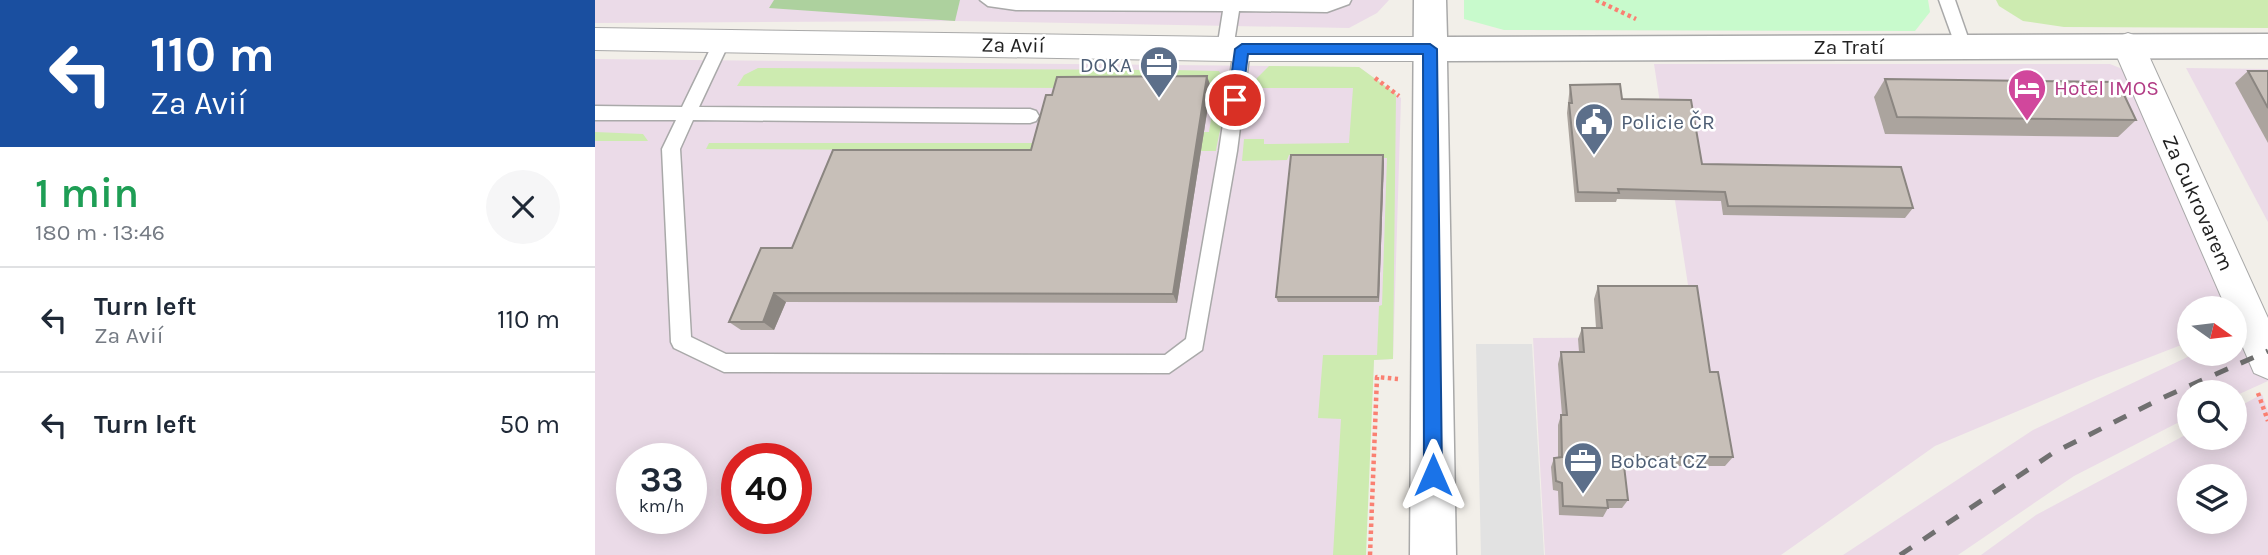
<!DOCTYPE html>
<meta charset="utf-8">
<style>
body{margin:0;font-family:Karla,sans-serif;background:#f6f6f7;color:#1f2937;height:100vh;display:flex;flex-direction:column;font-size:26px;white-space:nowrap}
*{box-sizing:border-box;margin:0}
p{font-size:23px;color:#747a83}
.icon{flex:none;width:38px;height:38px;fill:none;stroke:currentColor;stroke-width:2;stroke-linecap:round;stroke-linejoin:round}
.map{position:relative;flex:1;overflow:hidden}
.panel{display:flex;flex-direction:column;background:#fff;width:595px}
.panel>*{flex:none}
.banner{background:#1a4fa0;color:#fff;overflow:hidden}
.needle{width:46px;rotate:104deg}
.buttons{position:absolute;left:1582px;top:296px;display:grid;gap:14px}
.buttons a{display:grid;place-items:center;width:70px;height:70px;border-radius:50%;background:#fff;box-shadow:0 4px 18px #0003;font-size:35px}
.speed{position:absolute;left:21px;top:443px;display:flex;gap:14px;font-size:35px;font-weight:700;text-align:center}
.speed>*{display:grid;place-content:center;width:91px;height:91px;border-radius:50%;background:#fff;box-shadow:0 4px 18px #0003;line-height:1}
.speed small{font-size:18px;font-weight:400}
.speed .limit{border:10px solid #d22;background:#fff;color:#111}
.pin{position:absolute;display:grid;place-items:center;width:60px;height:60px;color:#fff;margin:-30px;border:4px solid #fff;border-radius:50%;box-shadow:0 2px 7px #0007}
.me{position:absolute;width:77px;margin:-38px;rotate:0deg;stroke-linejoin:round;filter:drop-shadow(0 0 5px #0008)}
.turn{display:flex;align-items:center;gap:24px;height:147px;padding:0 35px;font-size:32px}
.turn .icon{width:91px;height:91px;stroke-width:2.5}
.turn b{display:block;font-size:49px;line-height:60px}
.round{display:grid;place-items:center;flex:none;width:74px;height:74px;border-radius:37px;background:#f6f6f7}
.summary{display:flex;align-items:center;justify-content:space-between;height:119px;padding:0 35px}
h1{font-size:42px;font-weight:600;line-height:52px;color:#1e9e55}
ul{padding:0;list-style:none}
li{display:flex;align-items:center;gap:21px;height:105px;padding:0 35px;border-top:2px solid #e0e1e3}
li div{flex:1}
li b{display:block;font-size:26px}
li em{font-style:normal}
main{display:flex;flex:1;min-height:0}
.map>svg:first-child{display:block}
</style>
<main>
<section class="panel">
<div class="banner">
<div class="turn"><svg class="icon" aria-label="left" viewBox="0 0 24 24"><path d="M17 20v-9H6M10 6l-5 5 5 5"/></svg><div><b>110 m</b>Za Avií</div></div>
</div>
<div class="summary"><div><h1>1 min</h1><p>180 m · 13:46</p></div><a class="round"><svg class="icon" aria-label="close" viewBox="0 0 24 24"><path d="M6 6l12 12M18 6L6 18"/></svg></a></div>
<ul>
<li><svg class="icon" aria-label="left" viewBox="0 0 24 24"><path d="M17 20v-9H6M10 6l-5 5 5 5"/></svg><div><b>Turn left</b><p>Za Avií</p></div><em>110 m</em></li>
<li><svg class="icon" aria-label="left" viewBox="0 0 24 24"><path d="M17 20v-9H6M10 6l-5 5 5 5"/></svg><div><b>Turn left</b></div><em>50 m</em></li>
</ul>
</section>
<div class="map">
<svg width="1673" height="555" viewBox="0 0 1673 555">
<rect width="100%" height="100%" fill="#f2efe9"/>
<g fill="#ebdbe8" fill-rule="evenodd">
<path d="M0,0H794L782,13L754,28L360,21L0,23Z"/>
<path d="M0,59L764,67L806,98L798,359L779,360L769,555H0ZM37,458H96V518H37ZM142,458H201V518H142Z"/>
<path d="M1059,64H1515L1530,70L1632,308H1594V342L1501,378L1340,446L1186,555H950L938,338L1101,337Z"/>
<path d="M1591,68L1673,69V222Z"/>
<path d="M1673,322V381L1640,396V392H1594V417L1479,476L1363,555H1248L1438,430L1599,354H1640V336Z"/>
<path d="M1667,394L1673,411V555H1386L1441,515L1594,433V438H1640V409ZM1640,476V522H1594V476Z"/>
</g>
<g fill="#cdebb0">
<path d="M1401,0H1673V28L1469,27L1428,21L1404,6Z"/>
<path d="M674,66L764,67L801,94L798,359L779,360L771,555H738L746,419L723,418L728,355H782L784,306L787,305L792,158L694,155L692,160L647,161L649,139H669V144L754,143L758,88H667L664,104L656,99L657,87L662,78Z"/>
<path d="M163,68L563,70V75L559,76L557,85L471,88L142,86L149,75Z"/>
<path d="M578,70L624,71C637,92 625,127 621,151H562L566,132H614L622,83H576Z"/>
<path d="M0,132L48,134L53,141H0Z"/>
<path d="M114,143H446L548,151L111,149Z"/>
</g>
<path fill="#add19e" d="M179,0H365L360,21L174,8Z"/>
<path fill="#c8facc" d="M869,0H1333L1335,12L1320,31L909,30L869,19Z"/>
<path fill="#e2e2e2" d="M881,344H937L949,555H886Z"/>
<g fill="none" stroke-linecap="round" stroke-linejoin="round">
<g stroke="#a9a9a9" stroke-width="3">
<g id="service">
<path d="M385,0H756L754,4L732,12L644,11L638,49L630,55L622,49L628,11L421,10L393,6Z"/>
<path d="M1344,0H1360L1376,46L1374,50H1362Z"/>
<path d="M127,35L135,41L104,107L435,109L441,111L444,116L441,121L435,123L98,120L85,149L96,337L131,354L570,355L591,339L624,151L639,49L641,45H653L655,49L642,151L607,350L574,373L129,372L79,348L76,342L67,149L81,120H0V106L87,107L119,41Z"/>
</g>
</g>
<g stroke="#a9a9a9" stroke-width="2">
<g id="minor">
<path d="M0,28L630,37H835L846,41L851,49L846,57L835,61H630L0,50Z"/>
<path d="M1533,33L1544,37L1549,45L1673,318V379L1659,373L1640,329V308H1631L1517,45L1522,37Z"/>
</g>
</g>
<g stroke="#a9a9a9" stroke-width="3">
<path id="tertiary" d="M819,0H851L852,37L1673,34V58L852,61L861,555H815Z"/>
</g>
<g stroke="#fa8072" stroke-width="4.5" stroke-dasharray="3.5 3.5" stroke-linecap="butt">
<path d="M1001,0L1041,19"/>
<path d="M780,78L804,96"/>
<path d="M1663,393L1673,421"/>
<path d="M775,555L782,377L803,379"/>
</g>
<use href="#service" fill="#fff" fill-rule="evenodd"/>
<use href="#minor" fill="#fff" fill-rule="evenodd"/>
<use href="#tertiary" fill="#fff" fill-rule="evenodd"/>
<path stroke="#707070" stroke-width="5" stroke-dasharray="14 14" stroke-linecap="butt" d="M1305,555L1458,453L1567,398L1673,351"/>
</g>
<g fill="#aba49e">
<path d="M1653,71H1673V143L1640,83Z"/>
<path d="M1290,79L1541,120L1523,137L1290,134L1279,97Z"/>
<path d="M975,85L1027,99L1107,164L1318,208L1310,218L1128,215L1126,201L1022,199L1021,202H980L972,113Z"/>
<path d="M616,87L582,303L191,302L179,330H146L134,322L197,248Z"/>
<path d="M789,161L784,302H683L681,297Z"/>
<path d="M1003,286L1115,372L1138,457L1130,466H1029L1033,500L1027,508H1013L1008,517L964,515L963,491L958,490L956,467L959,458L963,457V425L966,415H967L963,364L966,352H984L983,339L987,328H1001L999,299Z"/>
</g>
<g fill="#8b8681">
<path d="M612,76L616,87L582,303L578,294Z"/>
<path d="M788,155L789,161L784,302L783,297Z"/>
<path d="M179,293L191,302L179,330L168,322Z"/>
</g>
<g fill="#c7bfb8" stroke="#8b8681" stroke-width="2">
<path d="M1653,71H1673V108Z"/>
<path d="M612,76L578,294L179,293L168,322H134L166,248H197L238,150H436L451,95H457L462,77Z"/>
<path d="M1290,79L1523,82L1541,120L1302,117Z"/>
<path d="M1025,84L1027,99L1096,100L1107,164L1306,167L1318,208L1133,206L1130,192L1023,189L1024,193L983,192L974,103H977L975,85Z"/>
<path d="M696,155H788L783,297H681Z"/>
<path d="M1003,286H1102L1115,372H1123L1138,457H1028L1033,500H1012L1013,508L968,506L967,483L961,481L959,458L967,457L966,415H972L966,352H989L987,328H1007Z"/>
</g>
<path fill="#1a73e8" stroke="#114b97" stroke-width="2" d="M647,44H835L842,49L847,475L844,481L838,484L832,481L829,475L828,54H653L647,100L640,105L633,100L640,49Z"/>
<defs>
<g id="office-pin" transform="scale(2.0125)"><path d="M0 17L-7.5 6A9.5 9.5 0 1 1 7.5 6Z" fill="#5c6f8a" stroke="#fff"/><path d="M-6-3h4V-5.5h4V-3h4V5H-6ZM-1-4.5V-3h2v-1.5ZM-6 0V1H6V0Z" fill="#fff"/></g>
<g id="hotel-pin" transform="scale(2.0125)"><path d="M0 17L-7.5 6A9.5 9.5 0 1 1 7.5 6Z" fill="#d1479c" stroke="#fff"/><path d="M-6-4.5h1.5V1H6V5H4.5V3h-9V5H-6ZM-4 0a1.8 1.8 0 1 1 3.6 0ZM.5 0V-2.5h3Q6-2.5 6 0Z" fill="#fff"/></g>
<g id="civic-pin" transform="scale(2.0125)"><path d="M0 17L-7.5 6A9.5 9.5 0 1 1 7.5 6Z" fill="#5c6f8a" stroke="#fff"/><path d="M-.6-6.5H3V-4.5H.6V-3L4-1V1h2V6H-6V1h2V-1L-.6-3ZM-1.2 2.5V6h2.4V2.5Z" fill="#fff"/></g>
</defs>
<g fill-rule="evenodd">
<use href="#office-pin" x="564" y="65"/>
<use href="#hotel-pin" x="1432" y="88"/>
<use href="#civic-pin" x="999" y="122"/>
<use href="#office-pin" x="988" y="461"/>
</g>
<g text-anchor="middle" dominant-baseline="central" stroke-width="5" stroke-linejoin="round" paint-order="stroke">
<g font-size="21" fill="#222" stroke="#fff">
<text transform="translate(418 45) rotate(1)">Za Avií</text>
<text x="1254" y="47">Za Tratí</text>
<text transform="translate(1603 203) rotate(66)">Za Cukrovarem</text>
</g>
<g font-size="21" fill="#4e5e75" stroke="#fff" text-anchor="start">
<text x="537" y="65" text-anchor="end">DOKA</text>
<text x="1026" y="122">Policie ČR</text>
<text x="1015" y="461">Bobcat CZ</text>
</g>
<g font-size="21" fill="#b23c85" stroke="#fff" text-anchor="start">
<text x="1459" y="88">Hotel IMOS</text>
</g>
</g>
</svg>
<div class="buttons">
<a><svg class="needle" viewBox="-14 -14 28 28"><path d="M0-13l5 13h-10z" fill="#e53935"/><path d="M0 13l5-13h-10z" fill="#747a83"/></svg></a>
<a><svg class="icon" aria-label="search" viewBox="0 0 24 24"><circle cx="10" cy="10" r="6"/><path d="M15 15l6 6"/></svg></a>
<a><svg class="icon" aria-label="layers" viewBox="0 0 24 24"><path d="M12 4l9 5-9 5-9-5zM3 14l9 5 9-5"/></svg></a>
</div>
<div class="speed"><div>33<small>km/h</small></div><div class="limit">40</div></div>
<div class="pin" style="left:640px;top:100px;background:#d93025"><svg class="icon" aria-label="arrive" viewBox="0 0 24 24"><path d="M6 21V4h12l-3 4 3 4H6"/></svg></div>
<svg class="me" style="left:838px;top:475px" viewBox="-20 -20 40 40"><path d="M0-17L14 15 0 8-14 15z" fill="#1a73e8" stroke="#fff" stroke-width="4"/></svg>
</div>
</main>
